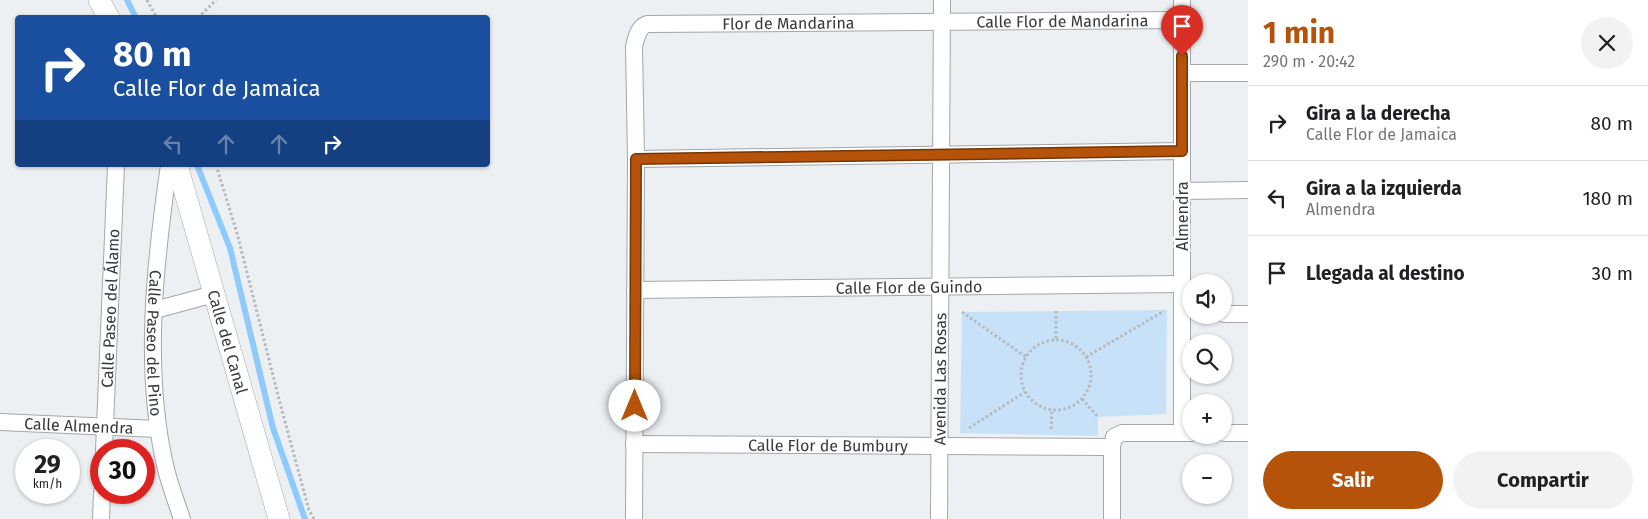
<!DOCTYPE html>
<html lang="es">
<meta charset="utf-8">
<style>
body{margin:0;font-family:"Fira Sans",sans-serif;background:#f2f2f2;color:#202124;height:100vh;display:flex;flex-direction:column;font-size:19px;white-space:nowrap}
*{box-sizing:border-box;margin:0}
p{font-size:16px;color:#757577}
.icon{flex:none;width:28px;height:28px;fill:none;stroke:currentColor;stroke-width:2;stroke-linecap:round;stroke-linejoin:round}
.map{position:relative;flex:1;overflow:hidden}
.sheet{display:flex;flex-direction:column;background:#fff;width:400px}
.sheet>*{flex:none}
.top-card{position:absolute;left:15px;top:15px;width:475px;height:152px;border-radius:5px;box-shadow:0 1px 4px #0004;background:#1a4fa0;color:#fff;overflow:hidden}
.fabs{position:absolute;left:1182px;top:274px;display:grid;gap:10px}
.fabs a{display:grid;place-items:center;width:50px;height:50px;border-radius:50%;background:#fff;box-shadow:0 1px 4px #0004;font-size:25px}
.speed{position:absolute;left:15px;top:439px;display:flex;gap:10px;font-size:25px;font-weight:700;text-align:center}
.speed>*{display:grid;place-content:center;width:65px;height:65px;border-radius:50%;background:#fff;box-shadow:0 1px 4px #0004;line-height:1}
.speed small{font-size:12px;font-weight:400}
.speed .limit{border:8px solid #d22;background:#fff;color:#111}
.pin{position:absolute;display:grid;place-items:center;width:42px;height:42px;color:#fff;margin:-51px -21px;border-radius:50% 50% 50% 0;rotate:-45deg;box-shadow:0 0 5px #0007}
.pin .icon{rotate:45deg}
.me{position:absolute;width:55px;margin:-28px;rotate:0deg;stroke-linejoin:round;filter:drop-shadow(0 0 4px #0008)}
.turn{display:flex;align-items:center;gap:18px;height:105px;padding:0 15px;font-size:22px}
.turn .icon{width:65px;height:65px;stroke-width:2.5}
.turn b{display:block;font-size:35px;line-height:42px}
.lanes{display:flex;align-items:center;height:48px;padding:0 15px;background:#0003;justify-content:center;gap:25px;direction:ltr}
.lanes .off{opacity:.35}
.round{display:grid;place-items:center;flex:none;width:52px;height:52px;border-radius:26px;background:#f2f2f2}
.summary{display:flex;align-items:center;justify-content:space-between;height:85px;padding:0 15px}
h1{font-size:30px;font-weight:700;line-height:38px;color:#b45309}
.cta{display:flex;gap:10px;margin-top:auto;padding:10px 15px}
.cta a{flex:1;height:58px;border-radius:30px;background:#b45309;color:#fff;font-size:20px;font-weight:700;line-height:58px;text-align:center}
.cta a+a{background:#f2f2f2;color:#202124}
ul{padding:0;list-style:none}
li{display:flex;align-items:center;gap:15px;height:75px;padding:0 15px;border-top:1px solid #e0e0e0}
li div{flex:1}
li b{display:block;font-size:19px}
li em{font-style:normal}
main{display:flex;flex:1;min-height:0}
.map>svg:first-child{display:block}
</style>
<main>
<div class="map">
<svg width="1248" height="519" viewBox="0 0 1248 519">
<rect width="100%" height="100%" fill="#edf0f3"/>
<path fill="#c7e2f8" d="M1167,310L1166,414L1098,417V436L960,433L962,312Z"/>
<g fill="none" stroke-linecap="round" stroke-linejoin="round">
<g stroke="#8ecafc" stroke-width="6">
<path d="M127,0L136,18"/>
<path d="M197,165L230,248L273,428L305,519"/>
</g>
<g stroke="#a4a6a9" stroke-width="18">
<g id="minor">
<path d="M1182,73H1248"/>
<path d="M636,159L1182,151"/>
<path id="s1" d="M169,165C155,262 143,368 165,465C169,483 176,501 182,519"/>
<path d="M1182,191L1248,190"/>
<path id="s2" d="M635,290L1182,284"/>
<path d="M155,310L214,294"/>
<path d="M1224,314H1248"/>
<path id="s3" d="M0,422L158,429"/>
<path d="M1182,432V0"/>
<path d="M1224,433H1248"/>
<path id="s4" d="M634,444L1112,447"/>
<path id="s5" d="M104,450L116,165"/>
<path d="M101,519L102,492"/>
<path id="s6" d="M634,519L636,159L634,47C636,38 638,27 647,24L1182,20"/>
<path id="s7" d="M939,519L942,0"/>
<path d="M1112,519V447L1114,437L1122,433H1191"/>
</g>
</g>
<g stroke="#a4a6a9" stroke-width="22">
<g id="tertiary">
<path d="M99,0L109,18"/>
<path id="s8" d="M177,165L279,519"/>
</g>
</g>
<g stroke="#b6b8bb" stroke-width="3" stroke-dasharray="2.5 2.5" stroke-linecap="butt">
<path d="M147,0L157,18"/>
<path d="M198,18L216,0"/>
<path d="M216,165L237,233L281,407L309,510L314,519"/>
<path d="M1056,311V339"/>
<path d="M962,312L1026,357"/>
<circle cx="1056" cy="375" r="35"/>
<path d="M1086,357L1164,311"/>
<path d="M1082,399L1098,417"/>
<path d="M969,428L1025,392"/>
<path d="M1051,429L1052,410"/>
</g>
<use href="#minor" stroke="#fff" stroke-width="16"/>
<use href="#tertiary" stroke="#fff" stroke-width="21"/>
</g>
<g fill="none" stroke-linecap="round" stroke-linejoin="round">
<g stroke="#753606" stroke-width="12">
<path id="route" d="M635,406L636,159L1182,151V56"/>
</g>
<use href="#route" stroke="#b45309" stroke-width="9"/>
</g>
<g text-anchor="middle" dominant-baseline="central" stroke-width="5" stroke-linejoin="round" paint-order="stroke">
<g font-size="16" fill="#373839" stroke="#fcfdff">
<text stroke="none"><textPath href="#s6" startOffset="915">Calle Flor de Mandarina</textPath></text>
<text stroke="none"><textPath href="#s6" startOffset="641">Flor de Mandarina</textPath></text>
<text transform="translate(1182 216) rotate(-90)">Almendra</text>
<text stroke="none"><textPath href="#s2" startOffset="274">Calle Flor de Guindo</textPath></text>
<text stroke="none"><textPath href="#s5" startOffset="142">Calle Paseo del Álamo</textPath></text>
<text stroke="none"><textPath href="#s8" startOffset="184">Calle del Canal</textPath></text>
<text stroke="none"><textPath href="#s1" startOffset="179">Calle Paseo del Pino</textPath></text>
<text stroke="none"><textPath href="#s7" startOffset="140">Avenida Las Rosas</textPath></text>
<text stroke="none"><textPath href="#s3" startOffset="79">Calle Almendra</textPath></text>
<text stroke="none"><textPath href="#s4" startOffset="194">Calle Flor de Bumbury</textPath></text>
</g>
</g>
</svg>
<div class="fabs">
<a><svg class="icon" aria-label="sound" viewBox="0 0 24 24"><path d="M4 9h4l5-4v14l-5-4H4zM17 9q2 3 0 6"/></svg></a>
<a><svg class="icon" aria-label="search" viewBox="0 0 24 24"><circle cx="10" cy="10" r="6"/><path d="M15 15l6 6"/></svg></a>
<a>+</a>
<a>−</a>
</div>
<div class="speed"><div>29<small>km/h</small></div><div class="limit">30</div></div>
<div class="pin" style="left:1182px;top:56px;background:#d93025"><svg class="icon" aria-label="arrive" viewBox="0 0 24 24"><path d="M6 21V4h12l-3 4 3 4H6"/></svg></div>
<svg class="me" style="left:635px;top:406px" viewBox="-20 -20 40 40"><circle r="19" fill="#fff"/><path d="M0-13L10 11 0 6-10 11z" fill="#b45309"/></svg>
<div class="top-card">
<div class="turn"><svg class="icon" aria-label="right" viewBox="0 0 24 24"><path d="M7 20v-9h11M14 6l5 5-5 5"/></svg><div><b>80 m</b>Calle Flor de Jamaica</div></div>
<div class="lanes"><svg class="icon off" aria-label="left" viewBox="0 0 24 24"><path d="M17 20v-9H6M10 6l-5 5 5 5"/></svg><svg class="icon off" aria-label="ahead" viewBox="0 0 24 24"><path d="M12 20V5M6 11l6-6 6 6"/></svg><svg class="icon off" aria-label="ahead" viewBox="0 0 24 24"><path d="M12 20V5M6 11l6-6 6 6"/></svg><svg class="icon" aria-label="right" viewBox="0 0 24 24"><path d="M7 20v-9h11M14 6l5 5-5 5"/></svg></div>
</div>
</div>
<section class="sheet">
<div class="summary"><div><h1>1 min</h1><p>290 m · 20:42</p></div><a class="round"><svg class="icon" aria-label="close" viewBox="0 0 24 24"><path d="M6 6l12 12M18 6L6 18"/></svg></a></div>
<ul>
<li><svg class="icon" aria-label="right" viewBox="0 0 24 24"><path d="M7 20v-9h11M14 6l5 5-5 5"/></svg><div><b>Gira a la derecha</b><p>Calle Flor de Jamaica</p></div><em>80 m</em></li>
<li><svg class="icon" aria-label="left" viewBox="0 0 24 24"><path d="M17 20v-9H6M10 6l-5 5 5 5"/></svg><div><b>Gira a la izquierda</b><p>Almendra</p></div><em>180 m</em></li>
<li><svg class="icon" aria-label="arrive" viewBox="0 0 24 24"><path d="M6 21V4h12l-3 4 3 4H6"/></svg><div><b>Llegada al destino</b></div><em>30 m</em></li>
</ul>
<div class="cta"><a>Salir</a><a>Compartir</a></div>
</section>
</main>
